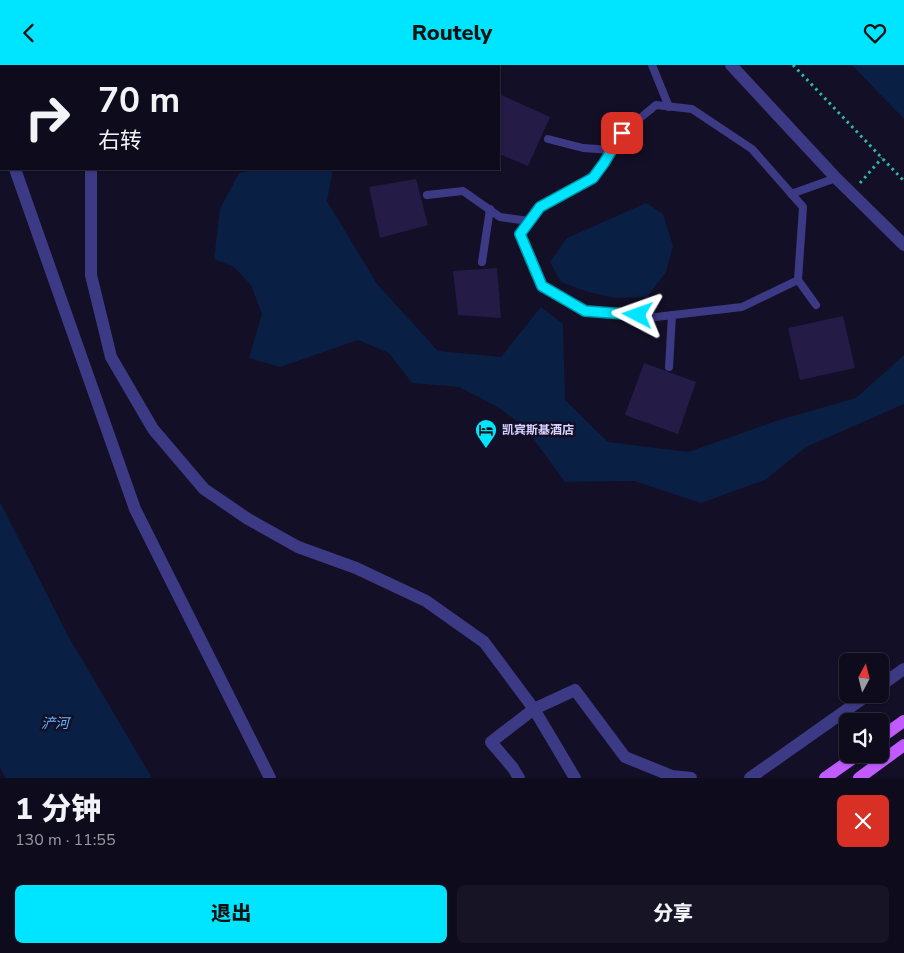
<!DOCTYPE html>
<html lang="zh">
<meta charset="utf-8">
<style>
body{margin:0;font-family:"Nunito Sans","Noto Sans SC",sans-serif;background:#171425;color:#f1f3f6;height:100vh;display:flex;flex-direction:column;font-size:19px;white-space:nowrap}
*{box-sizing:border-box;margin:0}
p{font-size:16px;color:#9b9ba3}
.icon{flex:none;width:28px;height:28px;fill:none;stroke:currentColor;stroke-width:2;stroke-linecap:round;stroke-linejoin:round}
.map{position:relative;height:713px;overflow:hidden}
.sheet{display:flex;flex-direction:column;background:#0e0b1c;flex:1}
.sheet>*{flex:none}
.hud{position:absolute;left:0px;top:0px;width:500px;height:105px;box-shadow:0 1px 4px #0004,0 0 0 1px #2e2b3b;background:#0e0b1c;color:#f1f3f6;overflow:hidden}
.needle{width:32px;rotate:7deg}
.fabs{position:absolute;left:839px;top:588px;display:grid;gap:10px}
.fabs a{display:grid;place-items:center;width:50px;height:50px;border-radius:8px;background:#0e0b1c;box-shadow:0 1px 4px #0004,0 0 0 1px #2e2b3b;font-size:25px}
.pin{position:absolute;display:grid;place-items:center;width:42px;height:42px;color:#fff;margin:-21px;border-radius:10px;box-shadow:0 2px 8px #0006}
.me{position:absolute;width:55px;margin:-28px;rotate:274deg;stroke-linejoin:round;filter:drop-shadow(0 0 4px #0008)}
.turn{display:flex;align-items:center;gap:18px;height:105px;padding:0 15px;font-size:22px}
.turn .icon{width:65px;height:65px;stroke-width:2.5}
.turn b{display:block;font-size:35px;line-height:42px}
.round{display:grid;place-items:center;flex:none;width:52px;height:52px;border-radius:8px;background:#171425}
.head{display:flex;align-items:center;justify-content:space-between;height:85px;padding:0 15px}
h1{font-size:30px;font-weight:800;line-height:38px}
.cta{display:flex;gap:10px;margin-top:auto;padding:10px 15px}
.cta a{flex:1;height:58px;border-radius:8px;background:#00e5ff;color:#111;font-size:20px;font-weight:800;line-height:58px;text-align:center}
.cta a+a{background:#171425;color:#f1f3f6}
header{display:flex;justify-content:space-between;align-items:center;height:65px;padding:0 15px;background:#00e5ff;color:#111;font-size:22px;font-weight:800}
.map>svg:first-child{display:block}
</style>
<header><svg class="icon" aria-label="back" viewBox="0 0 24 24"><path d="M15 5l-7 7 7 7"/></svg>Routely<svg class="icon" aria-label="heart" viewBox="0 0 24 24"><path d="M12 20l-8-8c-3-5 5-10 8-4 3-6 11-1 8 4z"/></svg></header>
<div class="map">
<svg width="904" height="713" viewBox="0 0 904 713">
<rect width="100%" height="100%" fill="#130f26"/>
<g fill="#0a1f44">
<path d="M852,0H904V54Z"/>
<path d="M257,104H333L327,136L377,219L438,286L501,292L541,242L563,259L565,335L608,377L688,387L779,355L856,333L904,290V339L806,382L765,415L701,438L634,416L565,417L524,361L496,341L459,322L412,318L389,288L358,275L280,302L249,293L262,249L251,220L234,202L214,194L220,144L239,108Z"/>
<path d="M646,138L663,149L673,181L666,207L647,232L616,233L588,227L561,217L550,197L567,173Z"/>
<path d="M0,437L67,569L152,713H5L0,702Z"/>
</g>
<g fill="#241b47">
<path d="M499,29L550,52L528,101L499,89Z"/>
<path d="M416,114L428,160L380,173L369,122Z"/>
<path d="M497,203L501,253L458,250L453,206Z"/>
<path d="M843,251L855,303L800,315L788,263Z"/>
<path d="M644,298L696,317L678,369L625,350Z"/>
</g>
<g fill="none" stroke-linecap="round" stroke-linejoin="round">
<g stroke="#2fb8b0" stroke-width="3" stroke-dasharray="2.5 4" stroke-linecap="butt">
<path d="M793,0L904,116"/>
<path d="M860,118L882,93"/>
</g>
<g stroke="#3d3a85" stroke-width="8">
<path d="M652,0L669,42"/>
<path d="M656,40L692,44L752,84L803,142L798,215L742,242L656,252L585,246L542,221L520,169L540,142L593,113L604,98L622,68Z"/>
<path d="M548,74L583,83L612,85"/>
<path d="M791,129L836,113"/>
<path d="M427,130L463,126L500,152L529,156"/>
<path d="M482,197L490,144"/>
<path d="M798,215L816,240"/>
<path d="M669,302L672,250"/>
</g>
<g stroke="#3d3a85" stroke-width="12">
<path d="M731,0L836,113L904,180"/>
<path d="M108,1L109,0"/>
<path d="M0,61L1,64"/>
<path d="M15,104L135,444L270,713"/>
<path d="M91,104V210L111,292L153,364L204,424L248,454L298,482L356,503L426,536L484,577L534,644L575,713"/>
<path d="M880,621L904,604"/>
<path d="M519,713L513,703L491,677L534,644L575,625L625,692L672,711L691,713"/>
<path d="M750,713L869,629"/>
</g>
<g stroke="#c25bff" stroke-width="12">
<path d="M880,673L904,656"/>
<path d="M825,713L859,689"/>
<path d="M859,713L904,680"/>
</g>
</g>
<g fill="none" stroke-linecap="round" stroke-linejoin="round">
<g stroke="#0095a6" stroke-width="12">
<path id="route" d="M622,68L604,98L593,113L540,142L520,169L542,221L585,246L638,250"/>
</g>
<use href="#route" stroke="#00e5ff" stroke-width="9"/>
</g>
<defs>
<g id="hotel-pin" transform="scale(1.125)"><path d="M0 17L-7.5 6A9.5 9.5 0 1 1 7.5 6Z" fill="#00e5ff" stroke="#130f26"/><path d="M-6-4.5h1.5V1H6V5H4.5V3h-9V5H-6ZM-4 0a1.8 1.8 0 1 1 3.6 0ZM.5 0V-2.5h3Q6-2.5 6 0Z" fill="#111"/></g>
</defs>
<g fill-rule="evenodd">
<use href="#hotel-pin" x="486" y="365"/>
</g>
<g text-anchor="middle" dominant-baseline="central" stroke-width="5" stroke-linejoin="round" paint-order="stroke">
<g font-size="12" font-weight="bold" fill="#d9d4ff" stroke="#130f26" text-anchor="start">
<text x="502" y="365">凯宾斯基酒店</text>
</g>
<g font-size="14" font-style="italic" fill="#62b6ff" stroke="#130f26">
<text x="55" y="658">浐河</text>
</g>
</g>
</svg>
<div class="fabs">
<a><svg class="needle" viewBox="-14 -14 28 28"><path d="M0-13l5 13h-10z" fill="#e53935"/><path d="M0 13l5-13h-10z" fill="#9b9ba3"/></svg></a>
<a><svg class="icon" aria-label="sound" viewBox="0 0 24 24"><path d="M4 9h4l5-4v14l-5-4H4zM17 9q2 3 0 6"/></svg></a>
</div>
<div class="pin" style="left:622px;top:68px;background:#d93025"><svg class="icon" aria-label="arrive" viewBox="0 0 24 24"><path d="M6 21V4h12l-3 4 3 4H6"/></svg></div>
<svg class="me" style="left:638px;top:250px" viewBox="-20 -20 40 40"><path d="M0-17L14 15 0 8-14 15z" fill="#00e5ff" stroke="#fff" stroke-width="4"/></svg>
<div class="hud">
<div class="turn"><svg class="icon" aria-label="right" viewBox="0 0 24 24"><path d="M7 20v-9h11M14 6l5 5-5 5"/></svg><div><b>70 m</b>右转</div></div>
</div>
</div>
<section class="sheet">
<div class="head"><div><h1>1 分钟</h1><p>130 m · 11:55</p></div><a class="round" style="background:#d93025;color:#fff"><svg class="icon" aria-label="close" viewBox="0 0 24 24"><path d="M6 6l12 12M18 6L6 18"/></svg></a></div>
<div class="cta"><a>退出</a><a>分享</a></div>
</section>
